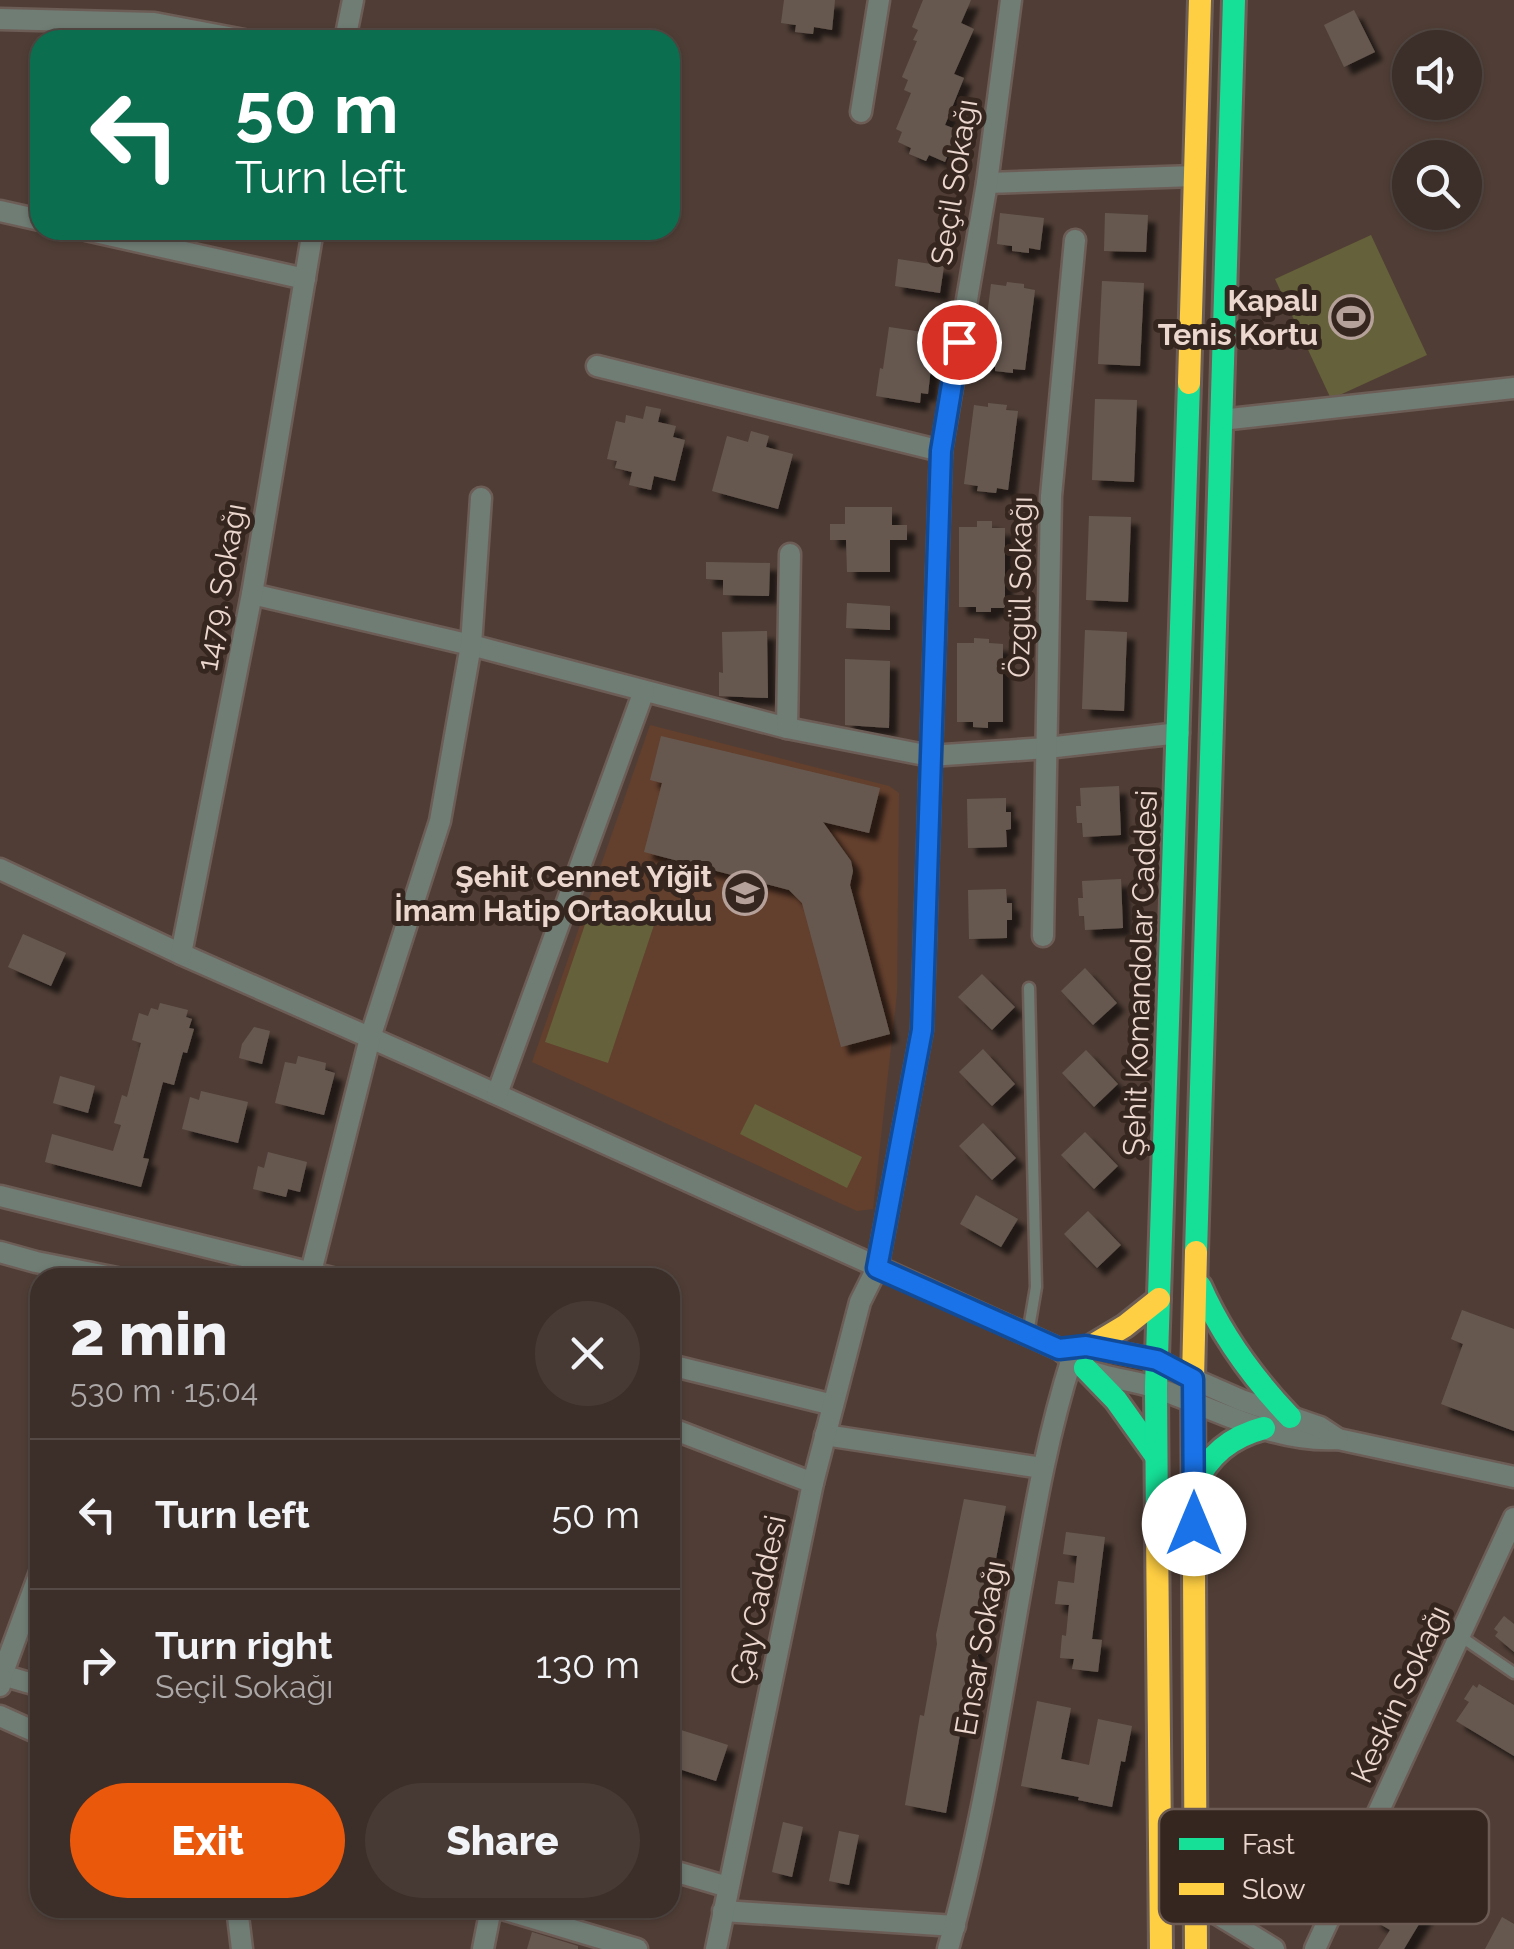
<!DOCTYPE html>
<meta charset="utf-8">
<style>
body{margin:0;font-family:Raleway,sans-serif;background:#473a34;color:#f1f3f6;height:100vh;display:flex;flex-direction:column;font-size:38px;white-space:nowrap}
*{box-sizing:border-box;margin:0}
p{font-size:32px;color:#aca8a8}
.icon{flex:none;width:55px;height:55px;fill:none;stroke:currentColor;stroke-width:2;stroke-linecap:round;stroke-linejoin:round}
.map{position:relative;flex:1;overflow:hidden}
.panel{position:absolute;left:30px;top:1268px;width:650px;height:650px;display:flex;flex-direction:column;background:#3c2e28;border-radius:30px;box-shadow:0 2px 8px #0004,0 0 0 2px #554a45}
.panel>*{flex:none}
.top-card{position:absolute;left:30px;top:30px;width:650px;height:210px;border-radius:30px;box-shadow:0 2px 8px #0004,0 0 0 2px #554a45;background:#0b6e4f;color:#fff;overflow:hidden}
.controls{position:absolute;left:1392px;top:30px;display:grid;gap:20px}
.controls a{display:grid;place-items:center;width:90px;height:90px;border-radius:50%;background:#3c2e28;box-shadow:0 2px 8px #0004,0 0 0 2px #554a45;font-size:50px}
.pin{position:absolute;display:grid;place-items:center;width:85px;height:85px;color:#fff;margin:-42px;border:5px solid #fff;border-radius:50%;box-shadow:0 2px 10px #0007}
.me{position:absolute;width:110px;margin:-55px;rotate:0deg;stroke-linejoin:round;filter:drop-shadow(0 0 8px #0008)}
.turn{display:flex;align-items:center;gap:35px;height:210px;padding:0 40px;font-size:45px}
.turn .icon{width:130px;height:130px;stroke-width:2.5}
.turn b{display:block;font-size:70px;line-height:85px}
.round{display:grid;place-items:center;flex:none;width:105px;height:105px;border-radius:52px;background:#473a34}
.headline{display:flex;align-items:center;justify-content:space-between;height:170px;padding:0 40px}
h1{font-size:60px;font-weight:800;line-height:75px}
.action{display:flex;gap:20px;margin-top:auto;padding:20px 40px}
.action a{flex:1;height:115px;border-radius:60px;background:#ea580c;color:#fff;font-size:40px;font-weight:800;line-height:115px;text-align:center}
.action a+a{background:#473a34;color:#f1f3f6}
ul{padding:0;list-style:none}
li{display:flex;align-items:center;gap:30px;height:150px;padding:0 40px;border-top:2px solid #554a45}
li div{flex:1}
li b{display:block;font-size:38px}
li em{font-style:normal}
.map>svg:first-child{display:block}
</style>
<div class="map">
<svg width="1514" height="1949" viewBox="0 0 1514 1949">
<defs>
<filter id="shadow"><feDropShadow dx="8" dy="8" stdDeviation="2.5" flood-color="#0009"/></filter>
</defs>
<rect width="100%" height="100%" fill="#503e36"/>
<path fill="#633f2d" d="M650,725L889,786L899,793L897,993L873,1209L857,1211L532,1062Z"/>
<g fill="#65613a">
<path d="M1371,235L1427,355L1331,399L1275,279Z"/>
<path d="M593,901L655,922L608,1063L545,1042Z"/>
<path d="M755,1104L862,1157L847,1188L740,1134Z"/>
</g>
<g fill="#665950" filter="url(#shadow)">
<path d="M784,0H835L832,30L814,27L813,34L795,32L796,25L781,23Z"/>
<path d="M923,0H971L961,23L974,29L954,74L964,78L945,125L958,130L945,162L929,155L926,161L909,154L911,148L898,142L902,132L896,129L911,93L904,90L908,80L902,77L917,41L913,40L918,30L912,27Z"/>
<path d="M1354,10L1375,52L1344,67L1324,25Z"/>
<path d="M1000,213L1044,218L1040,250L1029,248V253L1012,251V246L997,244Z"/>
<path d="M1105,213L1148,215L1146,252L1104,251Z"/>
<path d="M898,259L944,266L940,293L895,286Z"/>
<path d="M1102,281L1144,283L1140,366L1098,364Z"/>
<path d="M1007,282L1024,284V288L1035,290L1025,370L1013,369V373L995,371V367L981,365L991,284L1006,286Z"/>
<path d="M889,327L929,333L928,341L934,342L928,394L921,393L920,403L876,396L880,368L883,369Z"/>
<path d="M1095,399L1137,400L1134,482L1092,480Z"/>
<path d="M988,403L1007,405L1006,410L1018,411L1008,490L997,488L996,493L977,491L978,486L964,484L974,405L988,407Z"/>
<path d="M646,406L661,409L658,422L676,426L673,437L685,440L675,481L654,476L651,490L629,485L632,472L615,468L617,461L607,459L616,421L625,423L626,415L643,419Z"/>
<path d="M751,431L769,436L766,447L793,454L778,509L712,491L727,436L748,442Z"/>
<path d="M845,507H892V525H907V540H890V572H847L846,540H830V524H845Z"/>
<path d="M1089,516L1131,517L1128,602L1086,600Z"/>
<path d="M977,521H992V528H1005V608H991V612H976V607H959V527H977Z"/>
<path d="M706,562L770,563L769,596L723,595V580L706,579Z"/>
<path d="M847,603L890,606V630L846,628Z"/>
<path d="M1085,630L1127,632L1124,711L1082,709Z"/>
<path d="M767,631L768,698L719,696V672L723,673L722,632Z"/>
<path d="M974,638L989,639V643L1003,644V722H988V728L973,727V722H957V643H974Z"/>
<path d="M845,659L890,661L889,728L845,725Z"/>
<path d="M661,736L880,788L869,833L823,822L851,861L853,871L850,885L890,1034L841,1047L802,903L789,890L644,852L662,783L650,780Z"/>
<path d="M1119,786L1121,835L1083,837L1082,823H1077L1076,806H1081L1080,788Z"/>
<path d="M1006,798V812H1011V829L1006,830L1007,847L968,848L967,799Z"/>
<path d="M1121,879L1123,928L1085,930L1084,916H1079L1078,898H1083L1082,881Z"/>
<path d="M1006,889L1007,903H1012V920H1007V938L969,939L968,890Z"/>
<path d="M23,934L66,953L51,986L8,967Z"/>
<path d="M1085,968L1117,1003L1093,1025L1061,991Z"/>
<path d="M982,974L1015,1007L992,1030L958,997Z"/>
<path d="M160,1003L188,1010L186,1017L192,1019L189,1028L194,1029L187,1053L183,1052L174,1085L163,1082L143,1158L149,1159L141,1187L45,1162L52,1134L113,1151L121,1125L114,1123L122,1095L127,1097L141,1043L132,1040L139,1013L148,1016L151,1008L158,1010Z"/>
<path d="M254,1027L270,1031L262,1064L239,1058L242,1044Z"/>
<path d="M983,1049L1015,1084L992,1106L959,1072Z"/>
<path d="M1086,1050L1118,1084L1094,1107L1062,1073Z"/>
<path d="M298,1056L326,1063L325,1070L335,1073L324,1115L275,1103L285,1062L296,1064Z"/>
<path d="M60,1076L95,1086L88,1113L53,1103Z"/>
<path d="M201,1091L248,1102L238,1143L182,1129L190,1097L199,1100Z"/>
<path d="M983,1123L1016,1158L992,1180L959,1146Z"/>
<path d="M1085,1132L1118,1166L1094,1189L1061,1155Z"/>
<path d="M268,1152L307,1162L300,1192L288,1189L286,1197L253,1189L258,1166L264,1168Z"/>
<path d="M976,1195L1018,1219L1001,1247L960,1224Z"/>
<path d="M1088,1211L1121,1245L1097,1268L1064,1234Z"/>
<path d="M1462,1310L1514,1329V1431L1441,1404L1463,1344L1451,1339Z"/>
<path d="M964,1499L1006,1506L968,1707L965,1706L946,1813L905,1805L920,1715L924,1716L937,1644L936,1635Z"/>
<path d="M1066,1532L1105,1537L1092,1639L1102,1640L1098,1672L1072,1669L1074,1659L1060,1658L1062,1635L1066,1636L1069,1605L1055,1604L1058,1581L1074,1583L1077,1556L1063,1554Z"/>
<path d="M1504,1616L1514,1624V1652L1495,1636L1498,1632L1494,1629Z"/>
<path d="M1479,1684L1514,1705V1756L1456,1721L1469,1702L1464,1699L1473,1685L1477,1688Z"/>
<path d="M1037,1701L1071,1708L1061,1759L1089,1765L1098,1719L1132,1726L1125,1762L1121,1761L1112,1807L1078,1800L1079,1797L1021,1786Z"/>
<path d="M681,1730L728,1745L716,1781L670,1766Z"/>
<path d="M1427,1809L1454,1824L1449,1831L1458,1837L1423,1896L1433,1901L1404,1949H1378L1390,1930L1373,1920L1380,1907L1377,1904L1389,1884L1393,1886L1408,1861L1399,1856L1407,1842L1403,1840L1415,1820L1419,1822Z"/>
<path d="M783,1822L803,1827L792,1877L772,1872Z"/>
<path d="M839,1831L859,1835L849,1885L829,1881Z"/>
<path d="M1502,1917L1514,1924V1949H1485Z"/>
<path d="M532,1932L578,1946V1949H527Z"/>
</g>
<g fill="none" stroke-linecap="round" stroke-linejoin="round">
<g stroke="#6d5d57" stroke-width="15">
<g id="lane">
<path d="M1028,1334L1036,1287L1029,988"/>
<path d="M1460,1636L1514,1673"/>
</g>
</g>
<g stroke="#6d5d57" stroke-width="25">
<g id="street">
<path d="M0,19L154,23L244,40"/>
<path d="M345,40L353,0"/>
<path d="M861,112L879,0"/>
<path d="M987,183L1195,176"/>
<path d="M0,211L40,220"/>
<path d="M86,230L305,279"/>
<path d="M597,366L941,451"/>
<path d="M1221,420L1514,388"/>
<path d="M252,594L471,645L787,728L930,756L1047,748L1179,733"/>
<path d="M787,728L790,554"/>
<path d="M0,869L181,954L423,1061L1059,1349C1067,1355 1075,1363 1084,1368C1105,1379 1136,1380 1159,1389C1218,1410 1275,1443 1338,1439L1514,1477"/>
<path d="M1043,936L1051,496L1075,240"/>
<path d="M181,954L252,594L313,230"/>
<path d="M497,1094L644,691"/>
<path d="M0,1196L332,1278"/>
<path d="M0,1252L36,1262L117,1278"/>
<path d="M315,1278L311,1272L370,1038L440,821L471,645L481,498"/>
<path d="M1091,1347L1157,1360L1193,1379L1241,1400L1320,1427L1338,1439"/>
<path d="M670,1365L833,1405"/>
<path d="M670,1428L813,1483"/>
<path d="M825,1435L1042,1468"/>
<path d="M2,1675L40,1686"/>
<path d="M0,1686L2,1675L40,1572"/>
<path d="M0,1716L40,1734"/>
<path d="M670,1870L728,1887"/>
<path d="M1196,1901L1274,1949"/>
<path d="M237,1908L242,1949"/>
<path d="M499,1908L637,1949"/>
<path d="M723,1911L955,1926"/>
<path d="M483,1949L491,1908"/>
<path d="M716,1949L813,1483L860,1302L877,1268L922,1030L941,451L987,183L1011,0"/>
<path d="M948,1949C980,1836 998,1720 1018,1605C1033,1521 1046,1439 1072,1358"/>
<path d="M1315,1949L1514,1518"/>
</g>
</g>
<g stroke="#6d5d57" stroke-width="28">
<g id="fast">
<path d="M1196,1252L1234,0"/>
<path d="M1200,1286C1222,1336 1253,1378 1290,1417"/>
<path d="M1085,1368L1116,1400L1156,1456"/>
<path d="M1194,1486C1209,1455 1230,1437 1264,1428"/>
<path d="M1157,1530L1156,1387L1189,383"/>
</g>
</g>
<g stroke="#6d5d57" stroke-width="28">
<g id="slow">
<path d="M1189,383L1200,0"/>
<path d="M1196,1252L1193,1379L1196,1949"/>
<path d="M1090,1347L1125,1326L1159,1299"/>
<path d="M1157,1530L1161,1949"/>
</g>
</g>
<use href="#lane" stroke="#6f7d75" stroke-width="10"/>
<use href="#street" stroke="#6f7d75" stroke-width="20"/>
<use href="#fast" stroke="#16e098" stroke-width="22"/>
<use href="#slow" stroke="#ffcf43" stroke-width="22"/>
</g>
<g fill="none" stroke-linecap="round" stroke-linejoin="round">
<g stroke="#114b97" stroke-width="25">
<path id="route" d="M959,342L941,451L922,1030L877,1268L1059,1349L1086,1346L1157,1360L1193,1379L1194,1524"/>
</g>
<use href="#route" stroke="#1a73e8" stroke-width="18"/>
</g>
<defs>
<g id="stadium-ring" transform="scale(2.25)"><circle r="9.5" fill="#35261f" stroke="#b5a199" stroke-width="1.5"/><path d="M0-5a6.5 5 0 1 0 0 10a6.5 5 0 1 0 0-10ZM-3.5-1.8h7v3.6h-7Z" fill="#b5a199"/></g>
<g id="school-ring" transform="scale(2.25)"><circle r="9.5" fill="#35261f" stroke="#b5a199" stroke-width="1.5"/><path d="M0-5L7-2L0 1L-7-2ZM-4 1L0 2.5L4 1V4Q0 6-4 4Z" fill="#b5a199"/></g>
</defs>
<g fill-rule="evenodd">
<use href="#stadium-ring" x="1351" y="317"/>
<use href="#school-ring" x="745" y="893"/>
</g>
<g text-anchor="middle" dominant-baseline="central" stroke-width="10" stroke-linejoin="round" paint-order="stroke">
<g font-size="30" fill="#ecd7ce" stroke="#35261f">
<text transform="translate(954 182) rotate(-81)">Seçil Sokağı</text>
<text transform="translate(221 587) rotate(-80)">1479. Sokağı</text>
<text transform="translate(1020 587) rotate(-89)">Özgül Sokağı</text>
<text transform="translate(1140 973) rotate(-88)">Şehit Komandolar Caddesi</text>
<text transform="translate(758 1600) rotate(-78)">Çay Caddesi</text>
<text transform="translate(980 1648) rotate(-80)">Ensar Sokağı</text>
<text transform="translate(1400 1694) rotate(-65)">Keskin Sokağı</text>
</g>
<g font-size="30" font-weight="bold" fill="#ecd7ce" stroke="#35261f" text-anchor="end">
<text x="1318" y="300">Kapalı<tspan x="1318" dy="34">Tenis Kortu</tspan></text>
<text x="712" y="876">Şehit Cennet Yiğit<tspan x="712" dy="34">İmam Hatip Ortaokulu</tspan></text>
</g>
</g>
<rect x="1159" y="1809" width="330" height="115" rx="15" fill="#35261f" stroke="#6c5b54" stroke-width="2.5"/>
<rect x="1179" y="1838" width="45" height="12" fill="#16e098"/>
<rect x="1179" y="1883" width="45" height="12" fill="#ffcf43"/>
<g font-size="28" fill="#ecd7ce">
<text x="1242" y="1854">Fast</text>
<text x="1242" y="1899">Slow</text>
</g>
</svg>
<div class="controls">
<a><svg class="icon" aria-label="sound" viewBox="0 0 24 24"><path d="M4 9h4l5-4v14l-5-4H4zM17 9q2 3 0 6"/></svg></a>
<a><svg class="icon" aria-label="search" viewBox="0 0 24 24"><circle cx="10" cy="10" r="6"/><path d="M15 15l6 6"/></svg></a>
</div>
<div class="pin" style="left:959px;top:342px;background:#d93025"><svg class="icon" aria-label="arrive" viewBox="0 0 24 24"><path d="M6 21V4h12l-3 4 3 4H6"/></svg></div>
<svg class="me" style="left:1194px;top:1524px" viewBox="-20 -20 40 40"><circle r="19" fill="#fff"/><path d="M0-13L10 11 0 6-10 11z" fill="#1a73e8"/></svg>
<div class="top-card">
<div class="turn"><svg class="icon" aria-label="left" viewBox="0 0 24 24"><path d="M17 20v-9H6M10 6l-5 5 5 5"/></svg><div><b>50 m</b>Turn left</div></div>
</div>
<section class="panel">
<div class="headline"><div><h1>2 min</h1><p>530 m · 15:04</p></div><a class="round"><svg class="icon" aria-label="close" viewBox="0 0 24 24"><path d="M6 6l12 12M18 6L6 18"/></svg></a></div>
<ul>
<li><svg class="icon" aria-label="left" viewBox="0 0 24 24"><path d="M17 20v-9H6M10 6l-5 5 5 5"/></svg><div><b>Turn left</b></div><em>50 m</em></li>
<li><svg class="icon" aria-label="right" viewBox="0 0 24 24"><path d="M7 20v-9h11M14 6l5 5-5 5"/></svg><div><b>Turn right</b><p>Seçil Sokağı</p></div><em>130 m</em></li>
</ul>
<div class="action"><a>Exit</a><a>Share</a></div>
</section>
</div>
